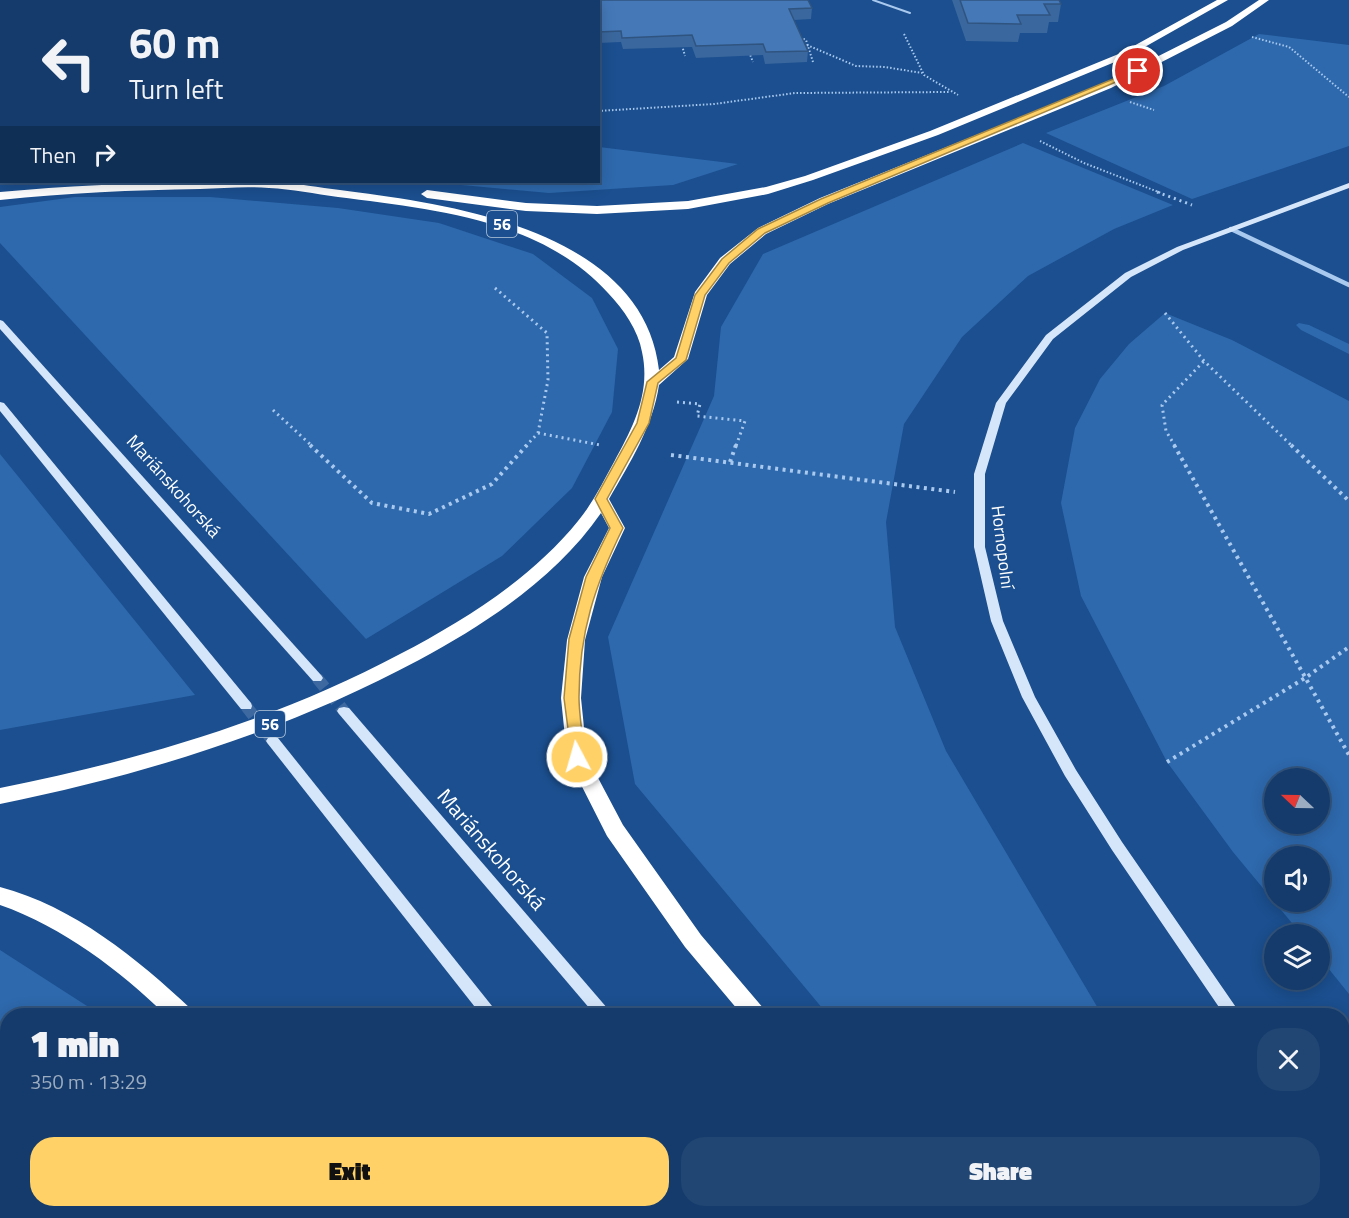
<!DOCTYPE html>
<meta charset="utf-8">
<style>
body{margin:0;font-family:"Titillium Web",sans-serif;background:#214673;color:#f1f3f6;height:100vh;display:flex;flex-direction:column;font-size:22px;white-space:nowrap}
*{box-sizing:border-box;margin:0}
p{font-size:20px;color:#9dadc1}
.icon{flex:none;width:33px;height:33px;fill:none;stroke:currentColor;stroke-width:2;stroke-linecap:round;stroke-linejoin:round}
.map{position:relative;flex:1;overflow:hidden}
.panel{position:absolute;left:0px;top:1008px;width:1350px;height:210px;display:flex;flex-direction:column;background:#143b6b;border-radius:24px 24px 0 0;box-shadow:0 3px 15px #0003,0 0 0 2px #33557e}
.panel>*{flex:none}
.hud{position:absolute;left:0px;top:0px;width:600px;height:183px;box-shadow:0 3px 15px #0003,0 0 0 2px #33557e;background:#143b6b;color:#f1f3f6;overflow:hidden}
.needle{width:39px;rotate:292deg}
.buttons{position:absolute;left:1264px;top:768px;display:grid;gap:12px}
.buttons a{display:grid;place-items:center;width:66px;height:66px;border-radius:50%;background:#143b6b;box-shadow:0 3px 15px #0003,0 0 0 2px #33557e;font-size:30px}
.pin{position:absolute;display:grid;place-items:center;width:51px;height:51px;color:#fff;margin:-26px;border:3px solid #fff;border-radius:50%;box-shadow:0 2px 6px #0007}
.me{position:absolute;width:66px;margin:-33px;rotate:354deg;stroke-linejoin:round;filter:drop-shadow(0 0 4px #0008)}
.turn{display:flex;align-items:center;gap:21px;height:126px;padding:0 30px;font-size:27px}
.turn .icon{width:78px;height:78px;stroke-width:2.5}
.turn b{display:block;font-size:42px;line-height:51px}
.then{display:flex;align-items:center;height:57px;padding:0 30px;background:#0003;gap:12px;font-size:22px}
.round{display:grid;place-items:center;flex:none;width:63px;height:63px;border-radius:24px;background:#214673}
.overview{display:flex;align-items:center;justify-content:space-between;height:102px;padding:0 30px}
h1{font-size:36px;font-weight:800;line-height:45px}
.button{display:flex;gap:12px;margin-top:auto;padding:12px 30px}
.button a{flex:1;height:69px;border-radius:24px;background:#ffd166;color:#111;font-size:24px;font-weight:800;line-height:69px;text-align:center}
.button a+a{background:#214673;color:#f1f3f6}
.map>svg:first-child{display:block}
</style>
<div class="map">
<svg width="1349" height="1218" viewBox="0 0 1349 1218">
<rect width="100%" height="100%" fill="#1b4f8f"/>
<g fill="#2e69ad" fill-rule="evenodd">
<path d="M1259,34L1349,45V146L1192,199L1046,133L1164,86Z"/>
<path d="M1023,143L1173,205L1114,229L1028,276L962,337L904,424L886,522L895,627L946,751L1102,1015H828L635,784L608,637L714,396L721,327L763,254Z"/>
<path d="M599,147L738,164L673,185L549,193L430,182H598Z"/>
<path d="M75,197H210L338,208L439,223L533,254L592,298L618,349L612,412L572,488L502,556L366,639L0,243V207Z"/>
<path d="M1165,313L1232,340L1349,401V994L1320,958V934H1301L1233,852L1167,762L1081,596L1061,503L1075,428L1100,379L1129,344ZM1320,778V824H1275V778ZM1275,856H1320V902H1275Z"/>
<path d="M1299,323L1309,325L1349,344V354L1301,330L1296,325Z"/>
<path d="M0,454L195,695L0,730Z"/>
<path d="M0,950L101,1015L8,1016V1210H267L273,1218H0Z"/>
<path d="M1226,1211L1230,1218H1029L1022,1211Z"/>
</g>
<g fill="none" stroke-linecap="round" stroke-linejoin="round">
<g stroke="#3d69a0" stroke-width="12" stroke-dasharray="12 6" stroke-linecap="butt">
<path d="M317,678L344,711"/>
<path d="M246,706L273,741"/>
</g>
<g stroke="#a9c9ee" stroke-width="2" stroke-dasharray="1.5 2" stroke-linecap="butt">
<path d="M904,34L924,75L958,95"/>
<path d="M797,36L806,40L813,62"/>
<path d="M1252,37L1289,47L1349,97"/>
<path d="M681,42L685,56"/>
<path d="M807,45L856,66L885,67L922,73"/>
<path d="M749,52L753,62"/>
<path d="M1130,102L1154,110"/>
<path d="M598,111L714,104L795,93L949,92"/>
<path d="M1040,141L1084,163L1161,193"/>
</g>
<g stroke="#a9c9ee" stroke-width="3" stroke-dasharray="2 4" stroke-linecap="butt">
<path d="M1157,192L1192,205"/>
<path d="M495,288L547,333L548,380L538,433L526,446"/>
<path d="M1165,313L1204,361L1292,446"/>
<path d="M677,402L700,404L697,416L745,421L736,446"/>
<path d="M273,410L312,446"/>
<path d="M538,433L600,445"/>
<path d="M1175,446L1166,431L1162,405L1204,361"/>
</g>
<g stroke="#a9c9ee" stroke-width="4" stroke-dasharray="3 4.5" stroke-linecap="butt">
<path d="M310,445L372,503L429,514L492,484L527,445"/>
<path d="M1174,445L1349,755"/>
<path d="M1291,445L1349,501"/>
<path d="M671,455L955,492"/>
<path d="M730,462L736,445"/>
<path d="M1167,762L1305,678L1349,647"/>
</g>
<path stroke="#a9c9ee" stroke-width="5" stroke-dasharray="4 6" stroke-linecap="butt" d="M796,1016L808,1008L817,1016"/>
<path stroke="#a9c9ee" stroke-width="2" d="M873,0L910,13"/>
<path stroke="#a9c9ee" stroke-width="4.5" d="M1231,229L1349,285"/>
<g fill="#d6e6fa" fill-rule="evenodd">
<path d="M1349,183V188L1183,250L1131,277L1053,339L1006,403L985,474V547L1003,621L1035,697L1076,770L1122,842L1242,1016H1225L1112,850L1065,776L1022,697L991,621L974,547V474L996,403L1046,335L1125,273L1177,247Z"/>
<path d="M0,320L3,321L321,675L323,678L321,681H313L0,329Z"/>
<path d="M0,402L4,403L251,703L252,706L251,709H241L0,411Z"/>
<path d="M344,707L349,708L614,1016H596L339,714L337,711L339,708Z"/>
<path d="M273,736L278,738L500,1016H482L268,744L266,741L268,738Z"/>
<path d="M1342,1156L1349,1159V1181L1342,1178Z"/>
<path d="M638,1210H658L662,1218H642Z"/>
<path d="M764,1210H785L789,1218H768Z"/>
</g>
<g fill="#fff" fill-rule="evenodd">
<path d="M9,0H17L8,2Z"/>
<path d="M1217,0H1228L1127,57L938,135L813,180L768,194L688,209L597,214L526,211L427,198L421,194L427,190L526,203L597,206L688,201L766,187L805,176L930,131L1121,53Z"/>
<path d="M1259,0H1269L1232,26L1111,88L828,204L766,234L730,264L707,295L688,359L659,385C653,426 630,463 609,499L625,528L602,577L585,640L581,698L587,757L623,825L701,935L770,1016H743L685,947L607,836L567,757L561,698L567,640L584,577L609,528L601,513C557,577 486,624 419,660C286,731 147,774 0,804V788C140,760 274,721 400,654C465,620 532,578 578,521C593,503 603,482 614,462C633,427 651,393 642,352C638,330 624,310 608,293C541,219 432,209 338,197C315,194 292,189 269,188C247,186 223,188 200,189C133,190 67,193 0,200V192C65,186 129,183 195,182C222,181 250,179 277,182C298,183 319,188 340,190C450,204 643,230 659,370L674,357L695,292L720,258L758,228L820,198L1103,84L1226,22Z"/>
<path d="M2,23V32L0,33V24Z"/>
<rect x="0" y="140" width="2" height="7"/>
<path d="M0,887C73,906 138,959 191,1009L195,1016H167C119,970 63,927 0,905Z"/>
<path d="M333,1210H362L366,1218H336Z"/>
<path d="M917,1210H947L951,1218H920Z"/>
</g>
</g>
<g fill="#3a679d">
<path d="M952,0H1059L1061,4L1058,22H1049L1047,33H1020L1018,42L966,41Z"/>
<path d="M598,2L812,8L811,19L794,20L808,51L807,62L765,64L763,55L696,58L692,47L623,49L621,42L598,43Z"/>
</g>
<path fill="#305480" d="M214,0H238L237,2H213Z"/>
<g fill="#4478b7" stroke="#305480" stroke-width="1.5">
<path d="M173,0H214L213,2H172Z"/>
<path d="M295,0H328L327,2H294Z"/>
<path d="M411,0H808L812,8L789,9L808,51L766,52L763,44L696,46L692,35L622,38L621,31L598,32V2H410Z"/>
<path d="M960,0H1059L1061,4H1044L1050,15H1017L1021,24L968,23Z"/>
</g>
<path fill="#ffd166" stroke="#a68842" stroke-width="1.5" d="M1135,70L1142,71L828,203L765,233L729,263L705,295L686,360L658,383L649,423L607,499L623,528C595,585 579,632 579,697C579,716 583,737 585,757L583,760H572L564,698L569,639L586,577L610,528L595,499L637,423L647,382L676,358L695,295L722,259L758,229L821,199Z"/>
<g text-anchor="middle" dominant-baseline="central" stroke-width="4.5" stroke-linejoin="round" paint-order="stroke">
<g fill="#1b4f8f" stroke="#bbcadd" stroke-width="1.5">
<rect x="487" y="211" width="30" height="26" rx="4.5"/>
<rect x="255" y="711" width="30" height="26" rx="4.5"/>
</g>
<g font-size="16" font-weight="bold" fill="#fff">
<text x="502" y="224">56</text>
<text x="270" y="724">56</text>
</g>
<g font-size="18" fill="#fff" stroke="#1b4f8f">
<text transform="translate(174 486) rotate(48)">Mariánskohorská</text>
<text transform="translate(1003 547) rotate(83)">Hornopolní</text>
</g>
<g font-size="21" fill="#fff" stroke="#1b4f8f">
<text transform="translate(492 849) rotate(49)">Mariánskohorská</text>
</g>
</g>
</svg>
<div class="buttons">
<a><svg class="needle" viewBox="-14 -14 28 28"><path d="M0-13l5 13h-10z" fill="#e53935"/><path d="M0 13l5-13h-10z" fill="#9dadc1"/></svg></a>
<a><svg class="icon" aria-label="sound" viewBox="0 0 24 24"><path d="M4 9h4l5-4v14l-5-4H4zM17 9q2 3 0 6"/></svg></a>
<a><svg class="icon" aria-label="layers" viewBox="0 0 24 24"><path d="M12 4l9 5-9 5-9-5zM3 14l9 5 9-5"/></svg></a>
</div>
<div class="pin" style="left:1138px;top:71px;background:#d93025"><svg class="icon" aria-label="arrive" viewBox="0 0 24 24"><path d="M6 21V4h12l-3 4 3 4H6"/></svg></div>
<svg class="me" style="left:577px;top:757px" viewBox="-20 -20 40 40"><circle r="17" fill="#ffd166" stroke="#fff" stroke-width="3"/><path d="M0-11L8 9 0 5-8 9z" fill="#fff"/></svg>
<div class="hud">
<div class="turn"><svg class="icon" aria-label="left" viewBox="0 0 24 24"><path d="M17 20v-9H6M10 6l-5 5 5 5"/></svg><div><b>60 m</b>Turn left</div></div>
<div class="then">Then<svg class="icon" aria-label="right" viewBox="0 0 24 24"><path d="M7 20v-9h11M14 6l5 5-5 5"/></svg></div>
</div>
<section class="panel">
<div class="overview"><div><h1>1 min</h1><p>350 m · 13:29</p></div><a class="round"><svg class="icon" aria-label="close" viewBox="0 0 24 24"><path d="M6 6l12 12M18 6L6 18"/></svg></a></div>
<div class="button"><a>Exit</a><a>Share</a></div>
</section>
</div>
